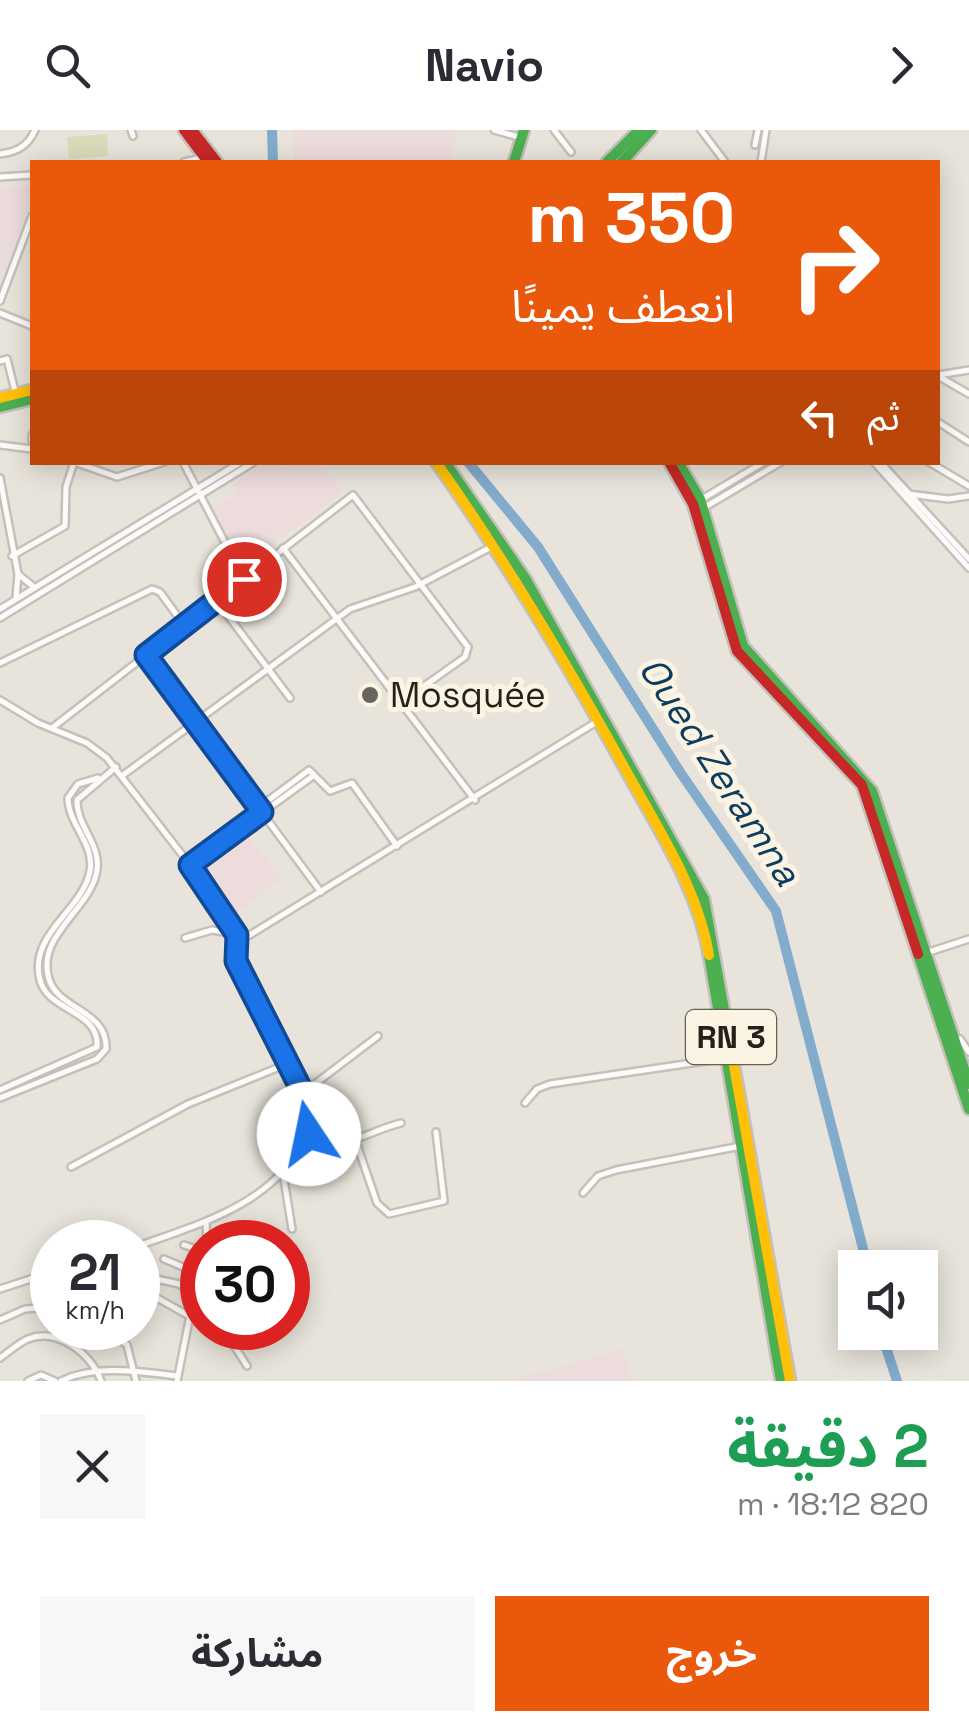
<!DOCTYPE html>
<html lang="ar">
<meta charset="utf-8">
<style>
body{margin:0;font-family:"Space Grotesk","Noto Sans Arabic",sans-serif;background:#f7f7f7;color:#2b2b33;direction:rtl;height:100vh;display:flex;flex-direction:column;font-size:38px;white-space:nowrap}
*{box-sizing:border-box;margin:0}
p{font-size:32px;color:#7c7c81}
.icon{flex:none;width:55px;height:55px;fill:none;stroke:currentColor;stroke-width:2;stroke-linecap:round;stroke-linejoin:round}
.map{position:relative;height:1251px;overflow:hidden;direction:ltr}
.details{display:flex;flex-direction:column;background:#fff;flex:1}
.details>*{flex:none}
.banner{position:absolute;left:30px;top:30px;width:910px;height:305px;border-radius:0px;box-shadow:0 5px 25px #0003;direction:rtl;background:#ea580c;color:#fff;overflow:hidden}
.buttons{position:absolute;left:838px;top:1120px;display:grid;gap:20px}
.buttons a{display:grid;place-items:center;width:100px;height:100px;border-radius:0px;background:#fff;box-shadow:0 5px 25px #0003;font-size:50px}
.speed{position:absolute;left:30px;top:1090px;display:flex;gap:20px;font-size:50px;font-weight:700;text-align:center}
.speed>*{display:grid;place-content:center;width:130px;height:130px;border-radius:50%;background:#fff;box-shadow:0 5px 25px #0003;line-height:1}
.speed small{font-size:25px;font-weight:400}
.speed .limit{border:15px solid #d22;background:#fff;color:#111}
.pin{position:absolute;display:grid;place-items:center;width:85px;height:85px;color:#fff;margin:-42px;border:5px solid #fff;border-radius:50%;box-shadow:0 2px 10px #0007}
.me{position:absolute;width:110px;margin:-55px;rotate:349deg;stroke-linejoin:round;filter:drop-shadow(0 0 8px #0008)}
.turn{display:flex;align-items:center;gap:35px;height:210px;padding:0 40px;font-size:45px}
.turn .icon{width:130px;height:130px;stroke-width:2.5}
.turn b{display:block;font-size:70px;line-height:85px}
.then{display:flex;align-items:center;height:95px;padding:0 40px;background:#0003;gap:20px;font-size:38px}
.round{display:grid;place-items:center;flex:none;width:105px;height:105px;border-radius:0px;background:#f7f7f7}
.head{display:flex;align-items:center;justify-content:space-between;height:170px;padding:0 40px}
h1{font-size:60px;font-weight:700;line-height:75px;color:#1e9e55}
.button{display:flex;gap:20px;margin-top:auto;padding:20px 40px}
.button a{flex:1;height:115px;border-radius:0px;background:#ea580c;color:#fff;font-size:40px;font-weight:700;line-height:115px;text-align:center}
.button a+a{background:#f7f7f7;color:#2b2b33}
header{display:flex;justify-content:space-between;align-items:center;height:130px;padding:0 40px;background:#fff;font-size:45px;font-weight:700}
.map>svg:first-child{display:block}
</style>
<header><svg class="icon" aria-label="forward" viewBox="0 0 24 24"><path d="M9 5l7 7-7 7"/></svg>Navio<svg class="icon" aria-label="search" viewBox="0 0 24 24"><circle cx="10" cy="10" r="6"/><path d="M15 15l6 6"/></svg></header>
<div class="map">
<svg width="969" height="1251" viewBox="0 0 969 1251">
<rect width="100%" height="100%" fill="#e8e4db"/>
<g fill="#ecdcdb">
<path d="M293,0H451L458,2L449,32H294Z"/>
<path d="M32,55V74L0,155V56Z"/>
<path d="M267,333H279L284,338L292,333H317L343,362L243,437L213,377L238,363L231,354Z"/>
<path d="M243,700L281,748L235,784L196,734Z"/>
<path d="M623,1219L631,1251H508L566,1235Z"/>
</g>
<path fill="#d9dbb9" d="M107,4L108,26L69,29L67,7Z"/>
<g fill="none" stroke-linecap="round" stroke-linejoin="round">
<g stroke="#82abcc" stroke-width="10">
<path d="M272,0L273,32"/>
<path d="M468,332L538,417L680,642L776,781L868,1138"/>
<path d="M881,1202L897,1251"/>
</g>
<g stroke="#c5c1ba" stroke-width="10">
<g id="street">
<path d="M131,0L133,6"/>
<path d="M494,0L522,8"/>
<path d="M554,0L571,22"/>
<path d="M701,0L725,32"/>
<path d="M755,15L758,0"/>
<path d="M0,24C17,22 28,16 35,0"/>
<path d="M184,32L206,27"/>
<path d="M761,32L766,0"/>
<path d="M0,47L32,45"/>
<path d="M0,171L32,86"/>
<path d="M0,183L32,196"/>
<path d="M0,231L7,229L16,265"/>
<path d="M938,245L969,240"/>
<path d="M938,246L969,264"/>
<path d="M938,292L969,312"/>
<path d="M32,305V311"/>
<path d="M0,315L32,319"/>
<path d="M183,332L244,449"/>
<path d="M874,332L969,438"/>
<path d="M880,332L969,429"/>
<path d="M929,332L969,356"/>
<path d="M0,348L18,444L16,468"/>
<path d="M908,364L948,369L969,366"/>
<path d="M702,369L764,332"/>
<path d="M702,379L781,332"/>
<path d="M283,418L475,670"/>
<path d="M12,426L65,396L66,357L74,332L117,347L164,332"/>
<path d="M18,444L35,458"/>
<path d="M217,471L290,568"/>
<path d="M0,479L241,332"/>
<path d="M0,488L254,332"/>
<path d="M145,525L321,762"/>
<path d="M0,533L152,459L160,462L184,495"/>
<path d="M0,570L38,593L87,613L107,628L187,731L237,805L238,845L308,982"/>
<path d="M52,598L353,365L468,517L465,527L403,571"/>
<path d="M123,645L350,479L415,457L493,416"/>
<path d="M187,731L309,640L330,661L352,653L397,716"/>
<path d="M190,735L313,646"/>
<path d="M185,808L212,800L248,806L598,591"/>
<path d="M929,822L969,809"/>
<path d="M960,909L969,922"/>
<path d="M0,960L97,917C100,880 48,882 40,850C28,804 83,780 90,741C95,714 68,694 68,668L78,654L98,648"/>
<path d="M303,963L378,906"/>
<path d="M0,968L97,929L106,919C108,880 58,880 49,849C36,807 87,781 96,745C104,716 76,697 77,670L116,637"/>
<path d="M525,973L537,959L550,954L726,928"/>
<path d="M309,1004C354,1021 361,1003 401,993"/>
<path d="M356,1012L377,1073L389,1084L444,1071L436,1002"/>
<path d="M71,1037L188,974L282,936"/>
<path d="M283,1043L292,1099"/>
<path d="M583,1063L598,1046L616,1040L741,1016"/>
<path d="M206,1092L207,1112"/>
<path d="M184,1115L202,1121"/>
<path d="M138,1116C205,1092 274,1074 309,1004L305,967L238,833"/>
<path d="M164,1129L202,1145"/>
<path d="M138,1145L179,1154L202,1171"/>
<path d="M0,1159L52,1142"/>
<path d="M138,1163L159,1169L191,1187"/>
<path d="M0,1190L25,1179L52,1177"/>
<path d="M105,1198L127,1215L136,1251"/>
<path d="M223,1198L247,1236"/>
<path d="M0,1228C9,1222 18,1213 28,1209C57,1197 92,1224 101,1251"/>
<path d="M28,1251L41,1245L55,1251"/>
<path d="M61,1251C96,1234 141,1242 178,1246"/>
<path d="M177,1251L202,1125"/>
</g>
</g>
<g stroke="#c5c1ba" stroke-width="15">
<g id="fast">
<path d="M514,32L524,0"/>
<path d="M607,32L639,0"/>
<path d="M622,32L651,0"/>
<path d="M0,277L32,269"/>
<path d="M445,332L525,448L704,769L731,919"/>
<path d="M678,332L700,369L743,516L872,661L969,954"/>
<path d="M918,824L969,979"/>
<path d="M709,825L781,1251"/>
</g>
</g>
<g stroke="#c5c1ba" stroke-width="15">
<g id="slow">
<path d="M0,268L32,260"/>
<path d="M436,332C507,432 569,537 628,644C660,702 698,759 709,825"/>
<path d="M731,919L790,1251"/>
</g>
</g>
<g stroke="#c5c1ba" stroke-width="15">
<g id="jam">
<path d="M184,0L208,32"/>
<path d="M192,0L217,32"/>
<path d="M669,332L693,374L737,521L862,655L918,824"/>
</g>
</g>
<use href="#street" stroke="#fcfbfa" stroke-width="5"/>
<use href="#fast" stroke="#4caf50" stroke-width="10"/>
<use href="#slow" stroke="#ffc107" stroke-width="10"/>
<use href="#jam" stroke="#c62828" stroke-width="10"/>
</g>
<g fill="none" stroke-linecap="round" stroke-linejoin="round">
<g stroke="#114b97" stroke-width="25">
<path id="route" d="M244,449L146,525L262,682L190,735L237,805L236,831L305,967L309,1004"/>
</g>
<use href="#route" stroke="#1a73e8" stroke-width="18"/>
</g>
<circle fill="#68655e" stroke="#fcf4e2" stroke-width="4" cx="370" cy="565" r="10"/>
<g text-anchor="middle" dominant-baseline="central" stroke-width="10" stroke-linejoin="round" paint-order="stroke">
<rect fill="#fcf4e2" stroke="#646056" stroke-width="2.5" x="686" y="880" width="90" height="54" rx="8"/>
<g font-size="32" font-weight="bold" fill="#23211a">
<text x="731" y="907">RN 3</text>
</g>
<g font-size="35" fill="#23211a" stroke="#fcf4e2" text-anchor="start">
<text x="390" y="565">Mosquée</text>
</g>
<g font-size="38" font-style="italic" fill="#0d3c5e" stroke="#fcf4e2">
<text transform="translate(720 641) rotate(57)">Oued Zeramna</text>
</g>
</g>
</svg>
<div class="buttons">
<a><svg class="icon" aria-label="sound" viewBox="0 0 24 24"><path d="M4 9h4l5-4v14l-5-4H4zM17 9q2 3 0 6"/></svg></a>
</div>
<div class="speed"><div>21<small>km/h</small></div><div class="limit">30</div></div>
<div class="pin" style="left:244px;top:449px;background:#d93025"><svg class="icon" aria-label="arrive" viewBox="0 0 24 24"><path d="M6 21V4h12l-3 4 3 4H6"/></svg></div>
<svg class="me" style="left:309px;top:1004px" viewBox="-20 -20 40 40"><circle r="19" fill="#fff"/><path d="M0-13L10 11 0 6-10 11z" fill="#1a73e8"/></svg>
<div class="banner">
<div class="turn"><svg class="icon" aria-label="right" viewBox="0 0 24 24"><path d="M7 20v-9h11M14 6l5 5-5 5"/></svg><div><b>350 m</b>انعطف يمينًا</div></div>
<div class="then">ثم<svg class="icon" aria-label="left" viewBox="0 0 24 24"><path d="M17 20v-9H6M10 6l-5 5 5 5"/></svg></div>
</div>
</div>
<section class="details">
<div class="head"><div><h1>2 دقيقة</h1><p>820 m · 18:12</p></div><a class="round"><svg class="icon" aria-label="close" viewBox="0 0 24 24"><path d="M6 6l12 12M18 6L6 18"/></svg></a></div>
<div class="button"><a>خروج</a><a>مشاركة</a></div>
</section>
